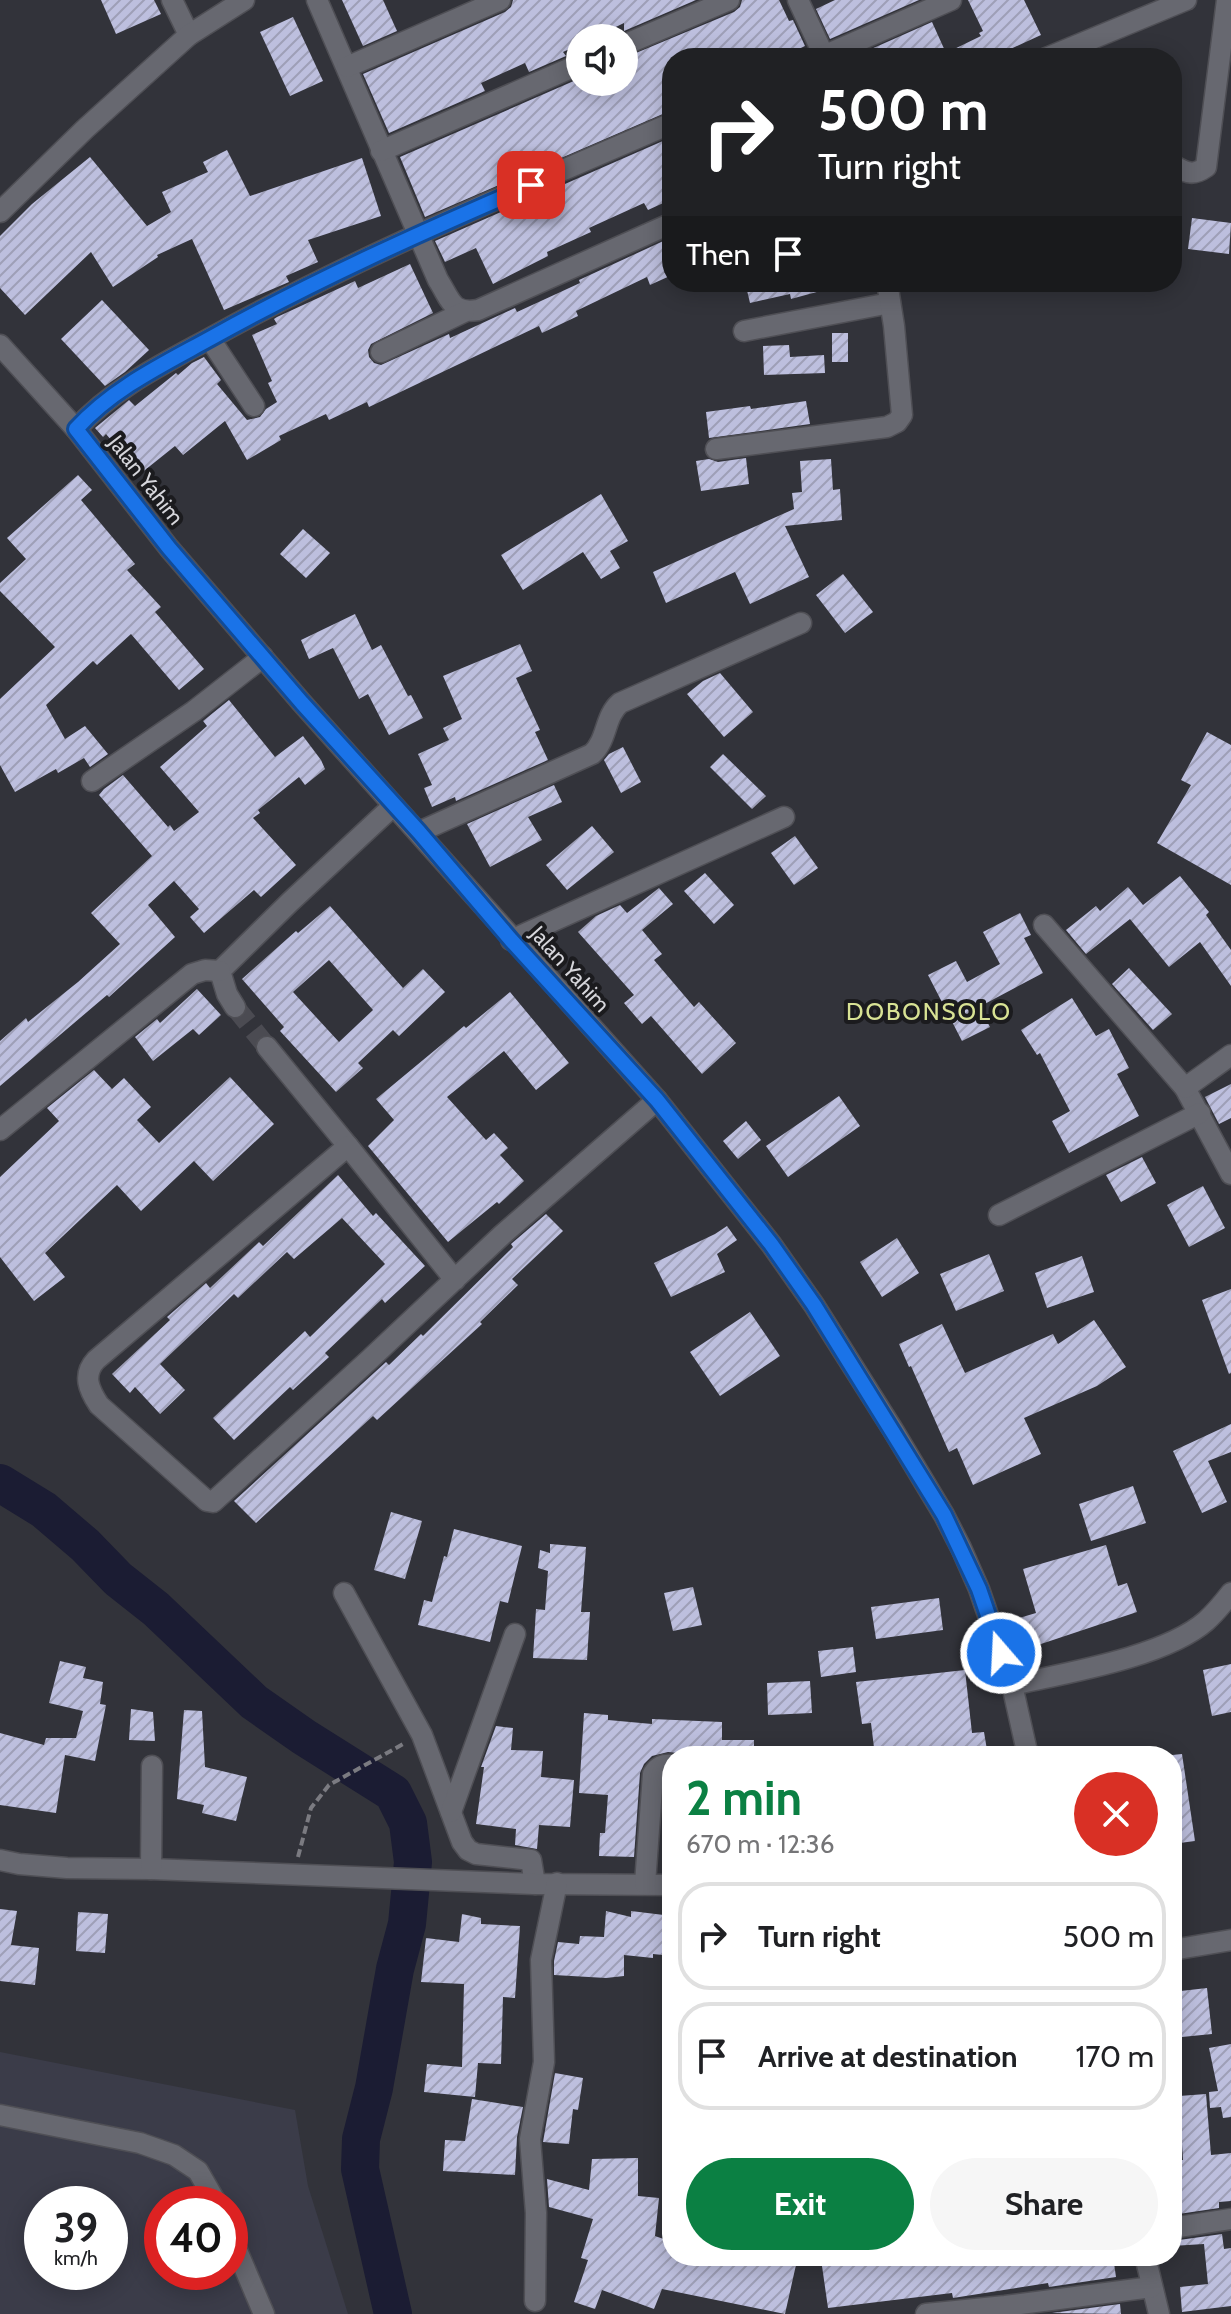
<!DOCTYPE html>
<meta charset="utf-8">
<style>
body{margin:0;font-family:Cabin,sans-serif;background:#f6f6f6;color:#202124;height:100vh;display:flex;flex-direction:column;font-size:30px;white-space:nowrap}
*{box-sizing:border-box;margin:0}
p{font-size:26px;color:#757577}
.icon{flex:none;width:44px;height:44px;fill:none;stroke:currentColor;stroke-width:2;stroke-linecap:round;stroke-linejoin:round}
.map{position:relative;flex:1;overflow:hidden}
.drawer{position:absolute;left:662px;top:1746px;width:520px;height:520px;display:flex;flex-direction:column;background:#fff;border-radius:32px;box-shadow:0 4px 20px #0003}
.drawer>*{flex:none}
.hud{position:absolute;left:662px;top:48px;width:520px;height:244px;border-radius:32px;box-shadow:0 4px 20px #0003;background:#202124;color:#fff;overflow:hidden}
.tools{position:absolute;left:566px;top:24px;display:grid;gap:16px}
.tools a{display:grid;place-items:center;width:72px;height:72px;border-radius:50%;background:#fff;box-shadow:0 4px 20px #0003;font-size:40px}
.speed{position:absolute;left:24px;top:2186px;display:flex;gap:16px;font-size:40px;font-weight:700;text-align:center}
.speed>*{display:grid;place-content:center;width:104px;height:104px;border-radius:50%;background:#fff;box-shadow:0 4px 20px #0003;line-height:1}
.speed small{font-size:20px;font-weight:400}
.speed .limit{border:12px solid #d22;background:#fff;color:#111}
.pin{position:absolute;display:grid;place-items:center;width:68px;height:68px;color:#fff;margin:-34px;border-radius:16px;box-shadow:0 4px 12px #0006}
.me{position:absolute;width:88px;margin:-44px;rotate:341deg;stroke-linejoin:round;filter:drop-shadow(0 0 6px #0008)}
.turn{display:flex;align-items:center;gap:28px;height:168px;padding:0 24px;font-size:36px}
.turn .icon{width:104px;height:104px;stroke-width:2.5}
.turn b{display:block;font-size:56px;line-height:68px}
.then{display:flex;align-items:center;height:76px;padding:0 24px;background:#0003;gap:16px;font-size:30px}
.round{display:grid;place-items:center;flex:none;width:84px;height:84px;border-radius:42px;background:#f6f6f6}
.summary{display:flex;align-items:center;justify-content:space-between;height:136px;padding:0 24px}
h1{font-size:48px;font-weight:700;line-height:60px;color:#0b8043}
.cta{display:flex;gap:16px;margin-top:auto;padding:16px 24px}
.cta a{flex:1;height:92px;border-radius:48px;background:#0b8043;color:#fff;font-size:32px;font-weight:700;line-height:92px;text-align:center}
.cta a+a{background:#f6f6f6;color:#202124}
ul{padding:0;list-style:none}
li{display:flex;align-items:center;gap:24px;height:108px;margin:0 16px 12px;padding:0 8px;border:4px solid #e0e0e0;border-radius:32px}
li div{flex:1}
li b{display:block;font-size:30px}
li em{font-style:normal}
.map>svg:first-child{display:block}
</style>
<div class="map">
<svg width="1231" height="2314" viewBox="0 0 1231 2314">
<defs>
<pattern id="building-hatch" width="6" height="6" patternUnits="userSpaceOnUse" patternTransform="scale(2)"><rect width="6" height="6" fill="#bdbfde"/><path d="M-1 1l2-2M0 6l6-6M5 7l2-2" fill="none" stroke="#9e9fb7"/></pattern>
</defs>
<rect width="100%" height="100%" fill="#32333a"/>
<path fill="#3b3c49" fill-rule="evenodd" d="M0,2052L295,2110L308,2186L348,2314H0ZM42,2204H110V2272H42ZM162,2204H230V2272H162Z"/>
<g fill="none" stroke-linecap="round" stroke-linejoin="round">
<path stroke="#1b1c33" stroke-width="38" d="M0,1483L44,1510L85,1545L118,1579L156,1609L254,1702L304,1737L393,1793L408,1823L413,1862L407,1924L395,1969L374,2088L361,2139L360,2169L393,2314"/>
</g>
<g fill="url(#building-hatch)" fill-rule="evenodd">
<path d="M101,0H154L161,14L116,34Z"/>
<path d="M342,0H383L397,31L363,46Z"/>
<path d="M513,0H696L624,31V23L593,38H580V44L563,52L566,56L529,72L525,63L481,83L485,91L389,133L363,74L505,12L511,7Z"/>
<path d="M742,0H779L789,21L793,20L805,46L780,58H672V110L425,217L400,157L576,80L578,82H624V58L734,12L740,7Z"/>
<path d="M835,0H919L830,39L816,9Z"/>
<path d="M968,0H1024L1041,35L991,58H851L932,22L946,53L981,36L979,33L983,31Z"/>
<path d="M293,17L323,81L290,96L260,32Z"/>
<path d="M672,137V199L648,210L644,203L589,228L591,232L547,252L548,256L493,284L476,248L445,262L435,241Z"/>
<path d="M227,150L250,196L362,158L381,216L308,240L318,262L286,276L289,282L224,310L192,239L157,255L158,257L113,287L91,252L25,315L0,288V236L32,204L90,157L147,226L171,212L162,192L208,172L203,162Z"/>
<path d="M1192,218L1231,223L1229,254L1188,249Z"/>
<path d="M672,237V275L650,285L647,277L576,311L578,316L542,333L539,326L369,407L367,402L329,420L326,414L279,436L281,440L247,460L225,421L183,455L175,446L140,474L106,434L103,437L95,428L129,400L135,406L176,373L178,375L192,363L204,357L221,380L217,384L247,420L260,417L266,409L277,402L268,383L272,381L252,335L277,324L274,319L277,317L355,281L358,288L410,264L433,313L371,344L368,350L369,357L374,363L381,365L449,334L450,338L515,308L517,312L580,283L579,280Z"/>
<path d="M745,282H835V287L791,299L790,294L750,303Z"/>
<path d="M102,300L149,350L125,372L105,386L61,339Z"/>
<rect x="832" y="333" width="16" height="29"/>
<path d="M789,345L790,357L824,355L825,373L764,375L763,346Z"/>
<path d="M806,401L810,424L709,438L706,412L750,406L751,409Z"/>
<path d="M746,458L749,484L701,491L696,461L709,459L718,462Z"/>
<path d="M831,459L833,490L840,489L842,520L785,526L809,577L750,604L735,572L666,603L653,572L794,509L792,493L802,492L800,461Z"/>
<path d="M78,475L92,490L81,500L135,564L127,570L161,607L155,612L204,669L179,690L131,634L97,665L93,661L46,705L65,739L85,726L108,754L90,767L84,758L58,773L56,769L15,792L0,765V699L55,647L0,591V583L26,559L7,538Z"/>
<path d="M601,494L628,541L610,551L620,568L601,579L583,552L523,590L501,555Z"/>
<path d="M303,529L330,553L306,578L280,554Z"/>
<path d="M843,574L873,612L845,633L816,595Z"/>
<path d="M355,614L372,650L381,645L408,696L411,695L423,718L389,735L368,694L359,699L333,648L309,659L301,640Z"/>
<path d="M520,644L532,671L516,678L540,730L535,732L548,760L456,801L455,797L432,807L424,788L432,785L418,754L449,740L443,728L462,719L443,676Z"/>
<path d="M720,673L753,712L724,737L687,694L703,681Z"/>
<path d="M229,700L275,757L303,736L321,760L325,769L305,785L299,777L258,810L260,813L253,818L296,865L261,897L254,890L204,933L190,917L199,909L174,881L148,905L175,937L109,997L107,995L0,1086V1041L26,1018L28,1022L78,982L120,944L91,913L152,856L99,795L104,789L123,775L168,827L170,825L174,831L199,812L160,767L207,726L203,721Z"/>
<path d="M1207,732L1231,745V885L1157,843L1191,785L1181,780Z"/>
<path d="M623,747L641,782L621,793L604,760L609,754Z"/>
<path d="M723,754L766,796L752,809L710,767Z"/>
<path d="M554,785L562,802L528,817L542,840L490,867L467,824Z"/>
<path d="M592,826L614,852L567,890L546,865Z"/>
<path d="M795,836L818,868L794,885L771,853Z"/>
<path d="M705,873L734,905L714,924L684,891Z"/>
<path d="M1180,876L1209,912L1206,915L1231,950V986L1200,942L1169,967L1130,919L1086,954L1066,930L1096,906L1100,911L1128,887L1143,905Z"/>
<path d="M659,888L673,904L642,930L662,954L654,960L694,1007L699,1002L736,1043L702,1074L651,1016L642,1024L624,1003L634,995L578,932L596,916L620,905L627,913Z"/>
<path d="M330,906L403,988L423,969L445,992L399,1036L393,1030L358,1063L363,1068L336,1092L280,1031L284,1027L242,979L296,931L298,933ZM329,960L373,1010L339,1042L293,992Z"/>
<path d="M1020,913L1031,935L1024,938L1043,973L979,1007L990,1027L962,1041L928,975L956,961L967,982L1000,964L983,932Z"/>
<path d="M1129,968L1172,1014L1153,1030L1112,984Z"/>
<path d="M197,989L221,1015L199,1035L193,1029L153,1061L135,1037L157,1019L160,1023Z"/>
<path d="M510,992L569,1063L536,1090L504,1051L447,1097L486,1140L494,1133L508,1148L500,1155L524,1181L499,1204L497,1202L448,1242L368,1146L394,1120L376,1099L464,1026L466,1028Z"/>
<path d="M1072,998L1096,1036L1109,1029L1129,1068L1117,1074L1139,1116L1069,1153L1052,1121L1070,1111L1040,1053L1037,1055L1021,1030Z"/>
<path d="M94,1070L112,1089L124,1078L151,1107L137,1120L159,1143L230,1077L274,1124L213,1181L194,1161L141,1211L117,1185L45,1253L65,1277L34,1301L0,1257V1177L59,1121L47,1108Z"/>
<path d="M1231,1084V1118L1219,1124L1205,1097Z"/>
<path d="M839,1096L860,1126L788,1177L766,1146Z"/>
<path d="M746,1121L761,1140L738,1159L723,1141Z"/>
<path d="M1142,1157L1156,1183L1121,1202L1106,1175Z"/>
<path d="M338,1175L373,1216L376,1213L425,1266L385,1303L382,1299L325,1353L329,1357L293,1390L290,1387L234,1440L213,1418L305,1331L310,1337L385,1264L342,1218L294,1259L287,1252L238,1298L234,1294L160,1364L185,1390L160,1414L135,1387L130,1393L112,1374L170,1320L167,1317L206,1283L210,1288L259,1242L263,1246Z"/>
<path d="M1203,1186L1225,1228L1189,1247L1167,1205Z"/>
<path d="M546,1214L563,1231L512,1279L518,1285L480,1322L482,1324L377,1420L373,1416L256,1523L234,1501L386,1362L389,1365L421,1334L423,1336L513,1247L511,1244Z"/>
<path d="M727,1226L737,1240L717,1254L725,1272L671,1297L654,1263L715,1234Z"/>
<path d="M897,1238L919,1273L882,1297L860,1262Z"/>
<path d="M989,1254L1004,1291L956,1311L940,1274Z"/>
<path d="M1082,1256L1094,1292L1047,1308L1035,1273Z"/>
<path d="M1231,1289V1373L1229,1374L1202,1300Z"/>
<path d="M750,1312L780,1356L720,1396L690,1352Z"/>
<path d="M1094,1320L1126,1367L1097,1386L1024,1418L1041,1454L973,1485L957,1448L949,1452L911,1366L909,1367L899,1344L942,1324L965,1373L1053,1334L1058,1344Z"/>
<path d="M1231,1424V1452L1208,1461L1227,1502L1202,1513L1173,1451Z"/>
<path d="M1133,1486L1146,1523L1091,1541L1079,1504Z"/>
<path d="M391,1512L422,1521L405,1579L374,1570Z"/>
<path d="M454,1529L522,1546L508,1603L500,1601L490,1642L418,1625L424,1600L432,1602L444,1556L447,1557Z"/>
<path d="M550,1544L586,1547L581,1612H590L587,1660L533,1658L536,1609L545,1610L548,1571L538,1568L540,1550L550,1553Z"/>
<path d="M1106,1545L1118,1586L1127,1583L1137,1612L1029,1648L1019,1618L1036,1613L1023,1569Z"/>
<path d="M693,1587L702,1625L673,1631L664,1593Z"/>
<path d="M939,1598L943,1630L876,1639L871,1607Z"/>
<path d="M853,1647L856,1672L821,1677L818,1651Z"/>
<path d="M60,1661L86,1667L83,1678L103,1682L100,1704L106,1705L95,1761L65,1755L56,1813L0,1805V1733L44,1745L46,1738H76L83,1711L49,1703Z"/>
<path d="M1231,1664V1712L1212,1716L1203,1670Z"/>
<path d="M965,1670L972,1733L984,1732L988,1756H875L871,1723L862,1724L856,1682Z"/>
<path d="M810,1681L812,1713L768,1715L767,1683Z"/>
<path d="M131,1709L153,1712L155,1741L129,1740Z"/>
<path d="M184,1710L202,1711L205,1767L247,1777L236,1821L202,1813L204,1805L177,1799Z"/>
<path d="M584,1713L608,1715V1720L652,1724V1719L722,1722V1740H754V1756H709L668,1752L652,1756L644,1764L640,1773L634,1857L599,1856L600,1833H605L608,1795L579,1793Z"/>
<path d="M496,1726L513,1728L511,1750L543,1751L541,1777L574,1780L570,1827L539,1825L537,1849L515,1845L516,1829L476,1824L484,1767H481Z"/>
<path d="M1182,1754L1195,1841L1172,1844V1755Z"/>
<path d="M667,1778H672V1812H663Z"/>
<path d="M0,1909L17,1911L11,1945L39,1948L35,1985L0,1981Z"/>
<path d="M606,1911L631,1917V1911L672,1916V1956L653,1954V1958L624,1955V1976L606,1978L554,1975V1961L558,1942L579,1944L580,1936L604,1937Z"/>
<path d="M78,1912L108,1914L105,1953L76,1951Z"/>
<path d="M462,1914L481,1918V1924L520,1926L515,1998L503,1997L501,2064L478,2063L475,2097L424,2092L427,2064L462,2067L464,1984L421,1982L426,1938L459,1942Z"/>
<path d="M1207,1988L1212,2034L1172,2038V1992Z"/>
<path d="M1231,2044V2117L1223,2118L1221,2107L1210,2108L1209,2092L1218,2091L1209,2048Z"/>
<path d="M555,2073L583,2078L578,2110L573,2109L569,2144L543,2142Z"/>
<path d="M1206,2094L1211,2155L1231,2153V2201L1219,2202V2208L1172,2215V2160H1183L1179,2096Z"/>
<path d="M472,2099L523,2107L517,2137L515,2175L443,2171L445,2140L465,2141Z"/>
<path d="M638,2158V2196L659,2198L655,2236L672,2242V2256H798L785,2314L662,2289L654,2309L602,2290L595,2309L574,2302L588,2260L581,2258L593,2219L549,2207L547,2179L589,2190L592,2159Z"/>
<path d="M1222,2234L1224,2249L1231,2248V2306L1182,2312L1180,2287L1208,2284L1204,2244L1172,2246V2241Z"/>
<path d="M839,2256H1113L1116,2277L1049,2287L1048,2283L953,2298L952,2293L828,2308L821,2259Z"/>
<path d="M1120,2304L1121,2314L1052,2313Z"/>
</g>
<g fill="none" stroke-linecap="round" stroke-linejoin="round">
<path stroke="#4b4b52" stroke-width="20" stroke-dasharray="20 10" stroke-linecap="butt" d="M235,1007L267,1047"/>
<g stroke="#4f4f55" stroke-width="23">
<g id="minor">
<path d="M172,0L189,35"/>
<path d="M317,0L438,280C451,300 451,314 478,310L672,223"/>
<path d="M798,0L825,58"/>
<path d="M624,45L729,0"/>
<path d="M819,58L951,0"/>
<path d="M1046,58L1186,0"/>
<path d="M347,67L500,0"/>
<path d="M381,151L580,64"/>
<path d="M1172,165C1186,172 1192,177 1206,167L1227,0"/>
<path d="M0,212L85,129L189,35L244,0"/>
<path d="M744,331L890,303"/>
<path d="M210,339L254,406"/>
<path d="M0,345L76,429L169,548L302,703L657,1100L771,1244L814,1305L893,1430L944,1515L961,1548L979,1589L1012,1685L1028,1756"/>
<path d="M381,352L464,312"/>
<path d="M76,429C114,387 167,362 216,335C363,254 518,190 672,123"/>
<path d="M716,449L887,427L897,422L902,415L894,326L887,282"/>
<path d="M92,781L194,711L263,657"/>
<path d="M419,832L592,754C608,739 604,717 620,703L801,623"/>
<path d="M1044,925L1185,1088L1231,1174"/>
<path d="M511,940L784,817"/>
<path d="M235,1007L227,994L220,971L290,902L393,806"/>
<path d="M267,1047L348,1146"/>
<path d="M1185,1088L1231,1055"/>
<path d="M0,1130L192,974L205,970L220,971"/>
<path d="M999,1215L1200,1113"/>
<path d="M455,1280L348,1146L96,1360C82,1375 89,1390 99,1405L207,1501L213,1502L369,1360L502,1235L657,1100"/>
<path d="M344,1593L422,1735L462,1842L468,1850L476,1854L531,1860L535,1884"/>
<path d="M1012,1685C1066,1673 1165,1657 1206,1621C1215,1613 1224,1602 1231,1593"/>
<path d="M451,1812L515,1634"/>
<path d="M0,1860L19,1864L67,1868L151,1869L535,1884L672,1885"/>
<path d="M151,1869L152,1766"/>
<path d="M645,1884L653,1774C658,1766 663,1764 672,1765"/>
<path d="M1172,1950L1231,1940"/>
<path d="M0,2115L140,2143L174,2155L198,2171L217,2204"/>
<path d="M1172,2228L1231,2219"/>
<path d="M230,2234L264,2314"/>
<path d="M1145,2256L1159,2314"/>
<path d="M535,2301L536,2213L530,2139L544,2062L541,1960L557,1883"/>
<path d="M926,2314L1005,2306L1152,2287"/>
</g>
</g>
<path stroke="#7b7b81" stroke-width="4" stroke-dasharray="8 4" stroke-linecap="butt" d="M298,1857L311,1808L329,1785L405,1743"/>
<use href="#minor" stroke="#676870" stroke-width="20"/>
</g>
<g fill="none" stroke-linecap="round" stroke-linejoin="round">
<g stroke="#114b97" stroke-width="20">
<path id="route" d="M531,185C422,232 315,280 211,338C164,364 113,388 76,429L169,548L302,703L419,832L511,940L657,1100L771,1244L814,1305L944,1515L979,1589L1001,1653"/>
</g>
<use href="#route" stroke="#1a73e8" stroke-width="14"/>
</g>
<g text-anchor="middle" dominant-baseline="central" stroke-width="8" stroke-linejoin="round" paint-order="stroke">
<g font-size="22" fill="#d6d6db" stroke="#1b1b1e">
<text transform="translate(146 480) rotate(52)">Jalan Yahim</text>
<text transform="translate(570 969) rotate(48)">Jalan Yahim</text>
</g>
<g font-size="24" letter-spacing="2" fill="#d8e294" stroke="#1b1b1e">
<text x="929" y="1011">DOBONSOLO</text>
</g>
</g>
</svg>
<div class="tools">
<a><svg class="icon" aria-label="sound" viewBox="0 0 24 24"><path d="M4 9h4l5-4v14l-5-4H4zM17 9q2 3 0 6"/></svg></a>
</div>
<div class="speed"><div>39<small>km/h</small></div><div class="limit">40</div></div>
<div class="pin" style="left:531px;top:185px;background:#d93025"><svg class="icon" aria-label="arrive" viewBox="0 0 24 24"><path d="M6 21V4h12l-3 4 3 4H6"/></svg></div>
<svg class="me" style="left:1001px;top:1653px" viewBox="-20 -20 40 40"><circle r="17" fill="#1a73e8" stroke="#fff" stroke-width="3"/><path d="M0-11L8 9 0 5-8 9z" fill="#fff"/></svg>
<div class="hud">
<div class="turn"><svg class="icon" aria-label="right" viewBox="0 0 24 24"><path d="M7 20v-9h11M14 6l5 5-5 5"/></svg><div><b>500 m</b>Turn right</div></div>
<div class="then">Then<svg class="icon" aria-label="arrive" viewBox="0 0 24 24"><path d="M6 21V4h12l-3 4 3 4H6"/></svg></div>
</div>
<section class="drawer">
<div class="summary"><div><h1>2 min</h1><p>670 m · 12:36</p></div><a class="round" style="background:#d93025;color:#fff"><svg class="icon" aria-label="close" viewBox="0 0 24 24"><path d="M6 6l12 12M18 6L6 18"/></svg></a></div>
<ul>
<li><svg class="icon" aria-label="right" viewBox="0 0 24 24"><path d="M7 20v-9h11M14 6l5 5-5 5"/></svg><div><b>Turn right</b></div><em>500 m</em></li>
<li><svg class="icon" aria-label="arrive" viewBox="0 0 24 24"><path d="M6 21V4h12l-3 4 3 4H6"/></svg><div><b>Arrive at destination</b></div><em>170 m</em></li>
</ul>
<div class="cta"><a>Exit</a><a>Share</a></div>
</section>
</div>
